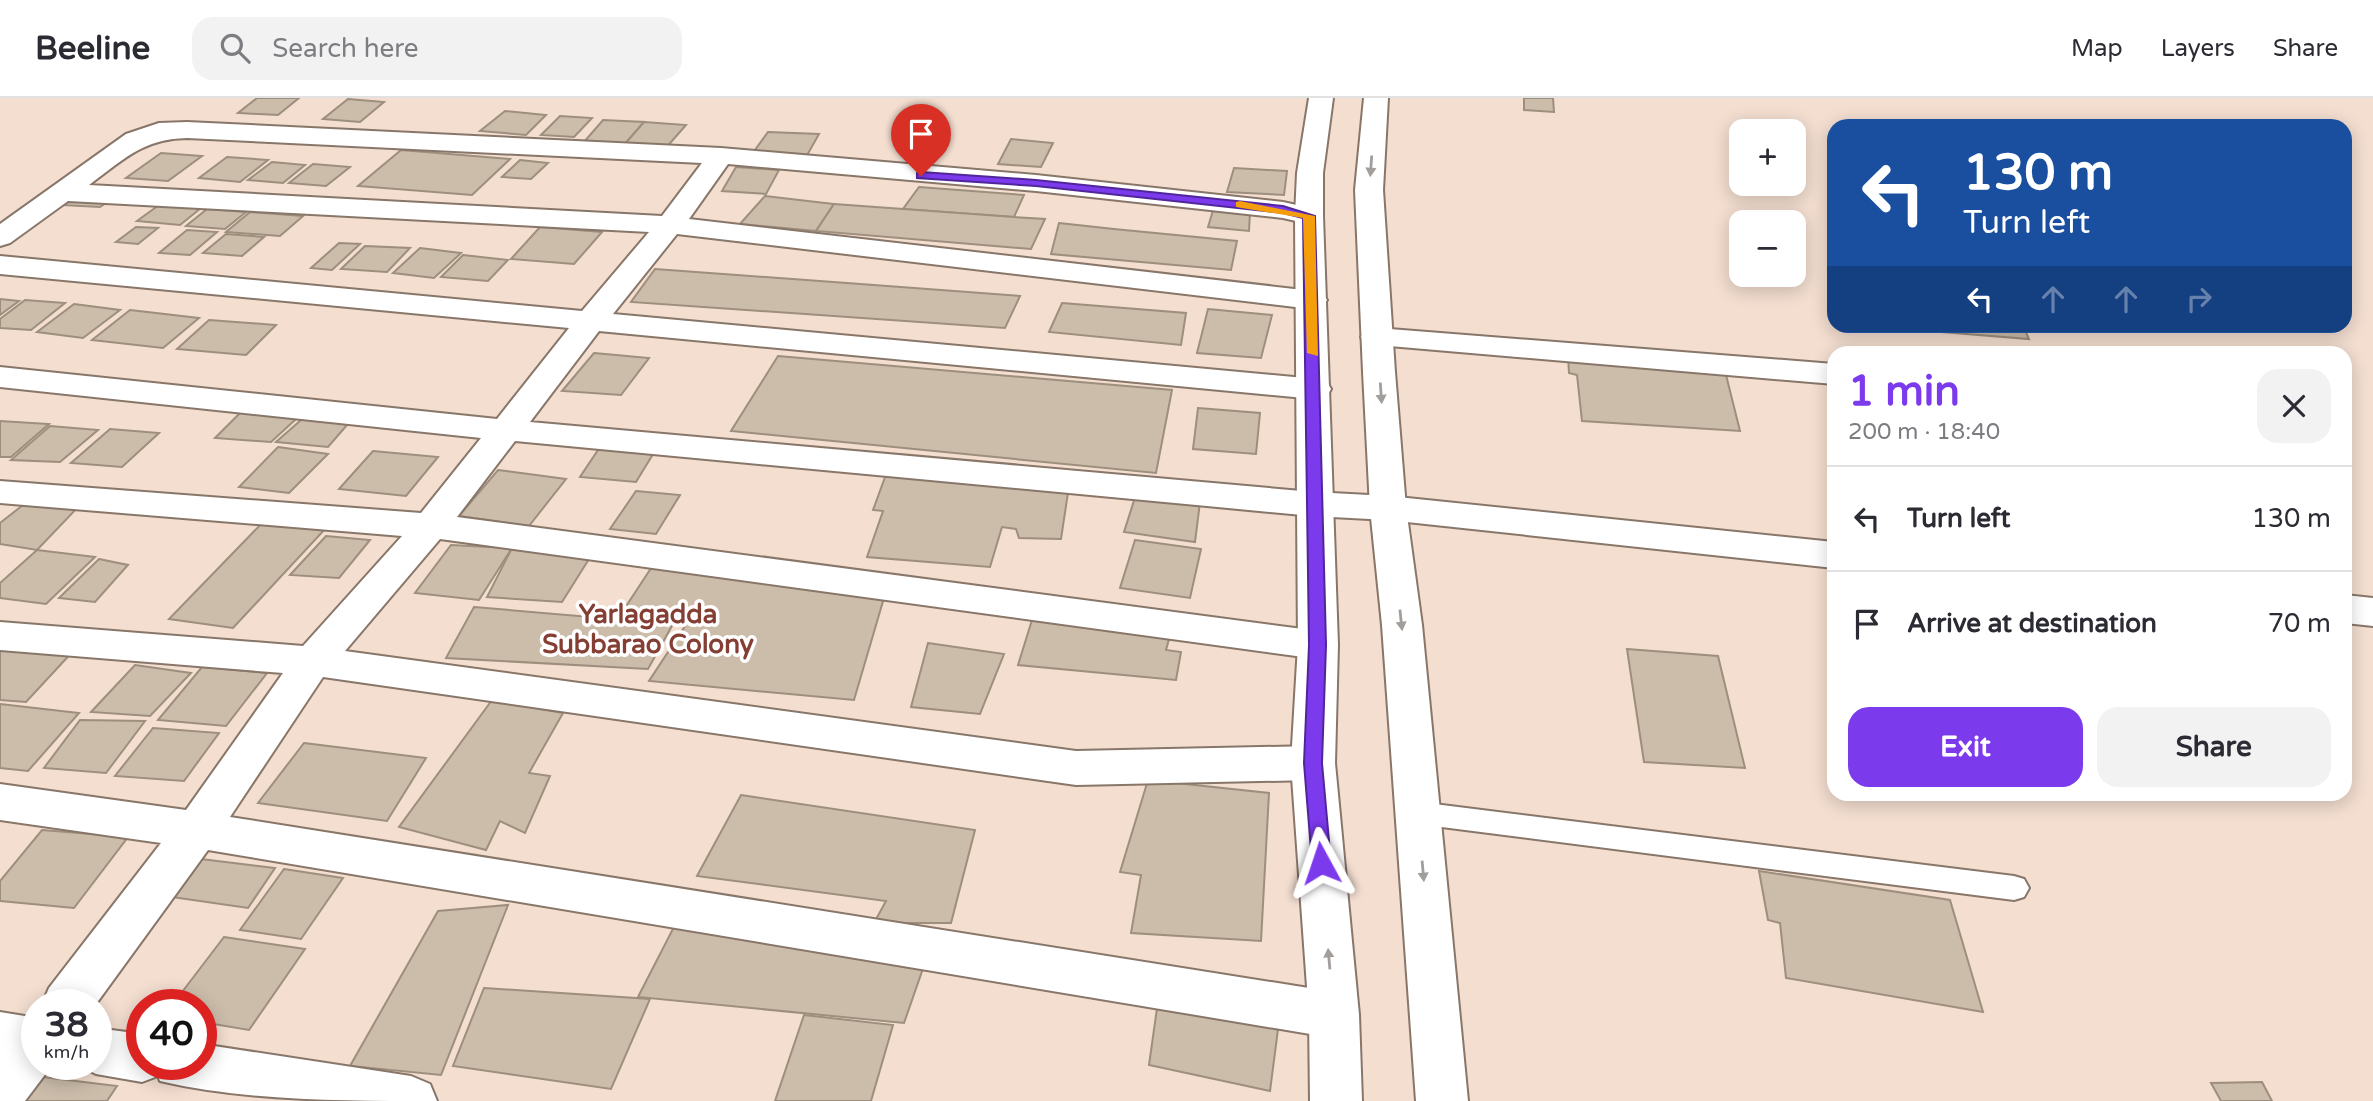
<!DOCTYPE html>
<meta charset="utf-8">
<style>
body{margin:0;font-family:"Varela Round",sans-serif;background:#f2f2f3;color:#2b2b33;height:100vh;display:flex;flex-direction:column;font-size:26px;white-space:nowrap}
*{box-sizing:border-box;margin:0}
p{font-size:23px;color:#7c7c81}
.icon{flex:none;width:38px;height:38px;fill:none;stroke:currentColor;stroke-width:2;stroke-linecap:round;stroke-linejoin:round}
.map{position:relative;flex:1;overflow:hidden}
.panel{position:absolute;left:1827px;top:248px;width:525px;height:455px;display:flex;flex-direction:column;background:#fff;border-radius:21px;box-shadow:0 4px 18px #0003}
.panel>*{flex:none}
.guide{position:absolute;left:1827px;top:21px;width:525px;height:214px;border-radius:21px;box-shadow:0 4px 18px #0003;background:#1a4fa0;color:#fff;overflow:hidden}
.controls{position:absolute;left:1729px;top:21px;display:grid;gap:14px}
.controls a{display:grid;place-items:center;width:77px;height:77px;border-radius:14px;background:#fff;box-shadow:0 4px 18px #0003;font-size:35px}
.speed{position:absolute;left:21px;top:891px;display:flex;gap:14px;font-size:35px;font-weight:700;text-align:center}
.speed>*{display:grid;place-content:center;width:91px;height:91px;border-radius:50%;background:#fff;box-shadow:0 4px 18px #0003;line-height:1}
.speed small{font-size:18px;font-weight:400}
.speed .limit{border:10px solid #d22;background:#fff;color:#111}
.pin{position:absolute;display:grid;place-items:center;width:60px;height:60px;color:#fff;margin:-72px -30px;border-radius:50% 50% 50% 0;rotate:-45deg;box-shadow:0 0 7px #0007}
.pin .icon{rotate:45deg}
.me{position:absolute;width:77px;margin:-38px;rotate:355deg;stroke-linejoin:round;filter:drop-shadow(0 0 5px #0008)}
.turn{display:flex;align-items:center;gap:24px;height:147px;padding:0 21px;font-size:32px}
.turn .icon{width:91px;height:91px;stroke-width:2.5}
.turn b{display:block;font-size:49px;line-height:60px}
.lanes{display:flex;align-items:center;height:66px;padding:0 21px;background:#0003;justify-content:center;gap:35px;direction:ltr}
.lanes .off{opacity:.35}
.round{display:grid;place-items:center;flex:none;width:74px;height:74px;border-radius:21px;background:#f2f2f3}
.headline{display:flex;align-items:center;justify-content:space-between;height:119px;padding:0 21px}
h1{font-size:42px;font-weight:700;line-height:52px;color:#7c3aed}
.primary-button{display:flex;gap:14px;margin-top:auto;padding:14px 21px}
.primary-button a{flex:1;height:80px;border-radius:21px;background:#7c3aed;color:#fff;font-size:28px;font-weight:700;line-height:80px;text-align:center}
.primary-button a+a{background:#f2f2f3;color:#2b2b33}
ul{padding:0;list-style:none}
li{display:flex;align-items:center;gap:21px;height:105px;padding:0 21px;border-top:2px solid #e1e1e2}
li div{flex:1}
li b{display:block;font-size:26px}
li em{font-style:normal}
header{display:flex;align-items:center;gap:42px;box-sizing:border-box;height:98px;padding:0 35px;background:#fff;border-bottom:2px solid #e1e1e2}
header strong{font-size:33px}
nav{display:flex;gap:38px;margin-inline-start:auto;font-size:24px}
.search{width:490px;height:63px;background:#f2f2f3;display:flex;align-items:center;gap:18px;box-sizing:border-box;padding:0 24px;border-radius:21px;color:#7c7c81;font-size:26px}
.map>svg:first-child{display:block}
</style>
<header>
<strong>Beeline</strong>
<div class="search"><svg class="icon" aria-label="search" viewBox="0 0 24 24"><circle cx="10" cy="10" r="6"/><path d="M15 15l6 6"/></svg>Search here</div>
<nav><a>Map</a><a>Layers</a><a>Share</a></nav>
</header>
<div class="map">
<svg width="2373" height="1003" viewBox="0 0 2373 1003">
<rect width="100%" height="100%" fill="#f3ded0"/>
<g fill="#ccbdab" stroke="#9d8e7d" stroke-width="2">
<path d="M257,0H299L278,17L238,15Z"/>
<path d="M1524,0H1553L1554,14L1524,12Z"/>
<path d="M348,1L384,4L360,24L323,21Z"/>
<path d="M505,13L546,17L526,37L480,33Z"/>
<path d="M560,18L592,20L574,39L541,37Z"/>
<path d="M603,22L644,24L624,47L584,44Z"/>
<path d="M644,24L686,27L665,51L624,47Z"/>
<path d="M768,34L819,36L806,59L752,56Z"/>
<path d="M1011,41L1053,45L1041,69L998,66Z"/>
<path d="M401,52L510,61L472,97L358,88Z"/>
<path d="M161,55L202,58L168,83L126,80Z"/>
<path d="M227,59L268,62L240,84L199,80Z"/>
<path d="M520,62L548,65L531,81L502,79Z"/>
<path d="M272,64L305,67L283,85L248,82Z"/>
<path d="M313,66L350,69L326,88L289,85Z"/>
<path d="M736,69L779,72L766,96L722,93Z"/>
<path d="M1234,70L1287,73L1284,97L1227,94Z"/>
<path d="M919,89L1024,97L1014,119L903,111Z"/>
<path d="M765,98L834,106L816,133L740,126Z"/>
<path d="M68,101L109,103L100,109L60,107Z"/>
<path d="M834,106L1014,119L1045,121L1031,151L816,133Z"/>
<path d="M159,107L201,110L180,127L137,123Z"/>
<path d="M1214,109L1250,114L1249,133L1208,129Z"/>
<path d="M207,111L246,114L225,131L186,128Z"/>
<path d="M250,114L303,118L280,138L226,134Z"/>
<path d="M1059,125L1114,131L1237,143L1231,172L1051,156Z"/>
<path d="M136,129L158,130L138,146L116,144Z"/>
<path d="M540,129L602,134L574,166L511,161Z"/>
<path d="M187,132L217,134L190,157L159,155Z"/>
<path d="M226,136L264,139L242,158L203,155Z"/>
<path d="M339,145L360,146L332,172L311,170Z"/>
<path d="M365,148L410,150L387,174L341,171Z"/>
<path d="M420,150L461,155L434,180L393,175Z"/>
<path d="M463,157L508,162L488,183L441,179Z"/>
<path d="M655,171L874,187L1020,198L1005,230L631,204Z"/>
<path d="M0,201L19,203L0,217Z"/>
<path d="M25,202L65,205L31,232L0,230V221Z"/>
<path d="M1062,205L1186,215L1181,247L1049,234Z"/>
<path d="M74,206L120,212L83,240L37,234Z"/>
<path d="M1208,211L1272,217L1261,260L1197,255Z"/>
<path d="M130,212L199,220L163,250L92,242Z"/>
<path d="M209,222L276,227L246,257L177,251Z"/>
<path d="M1867,228H2023L2029,241Z"/>
<path d="M594,255L649,260L621,297L562,293Z"/>
<path d="M778,258L1172,292L1156,375L731,333Z"/>
<path d="M1568,258L1724,269L1740,333L1582,323L1577,277L1569,275Z"/>
<path d="M250,305L307,311L271,344L215,340Z"/>
<path d="M1198,310L1260,315L1256,356L1193,351Z"/>
<path d="M309,315L354,319L328,349L276,344Z"/>
<path d="M0,323L49,326L11,359H0Z"/>
<path d="M50,328L98,332L60,364L11,362Z"/>
<path d="M110,331L159,335L122,369L71,365Z"/>
<path d="M604,343L658,348L636,384L580,379Z"/>
<path d="M278,349L328,356L289,395L239,389Z"/>
<path d="M373,353L438,359L406,398L339,391Z"/>
<path d="M888,371L1069,388L1061,441L1019,440L1016,431L1002,429L990,469L867,459L883,413L873,412Z"/>
<path d="M498,372L566,381L529,428L459,418Z"/>
<path d="M1138,390L1201,396L1195,444L1124,434Z"/>
<path d="M636,393L680,397L656,436L610,431Z"/>
<path d="M32,400L80,407L37,452L0,446V425Z"/>
<path d="M265,422L326,430L233,530L169,521Z"/>
<path d="M326,438L370,442L339,480L290,477Z"/>
<path d="M1135,442L1201,451L1190,500L1120,490Z"/>
<path d="M451,447L512,450L479,502L415,495Z"/>
<path d="M512,450L589,461L562,504L487,499Z"/>
<path d="M37,452L95,459L46,506L0,500V485Z"/>
<path d="M659,458L886,493L854,602L649,583L689,522L621,516Z"/>
<path d="M99,461L128,467L95,504L59,500Z"/>
<path d="M474,509L673,526L648,571L446,560Z"/>
<path d="M1036,509L1173,527L1166,552L1181,554L1176,582L1018,567Z"/>
<path d="M0,544L76,550L26,604L0,602Z"/>
<path d="M928,545L1004,556L980,616L911,609Z"/>
<path d="M1627,551L1718,558L1745,670L1644,664Z"/>
<path d="M135,567L191,575L150,618L91,614Z"/>
<path d="M202,569L267,575L226,628L158,622Z"/>
<path d="M492,602L563,615L529,675L550,678L525,735L500,723L486,752L399,729Z"/>
<path d="M0,606L79,615L28,673L0,670Z"/>
<path d="M80,622L145,623L106,675L44,670Z"/>
<path d="M153,630L219,635L184,683L115,678Z"/>
<path d="M304,645L426,660L387,723L258,705Z"/>
<path d="M1148,682L1269,695L1261,843L1131,835L1141,777L1120,774Z"/>
<path d="M741,697L975,732L951,825H874L886,803L697,778Z"/>
<path d="M42,732L128,739L74,810L0,803V783Z"/>
<path d="M201,761L275,770L248,810L172,799Z"/>
<path d="M284,771L343,780L301,841L240,832Z"/>
<path d="M1759,773L1950,802L1983,914L1786,880L1780,825L1768,822Z"/>
<path d="M508,807L441,977L350,968L438,813Z"/>
<path d="M678,821L927,859L904,925L638,899Z"/>
<path d="M224,839L305,851L249,932L201,924V906H173Z"/>
<path d="M1160,889L1281,908L1270,993L1149,967Z"/>
<path d="M484,890L650,901L611,991L453,968Z"/>
<path d="M804,917L893,927L871,1003H775Z"/>
<path d="M43,979L117,988L107,1003H24Z"/>
<path d="M2262,984L2272,1003H2221L2211,985Z"/>
</g>
<g fill="none" stroke-linecap="round" stroke-linejoin="round">
<g stroke="#887669" stroke-width="4">
<path id="lane" d="M1418,704L2014,778L2024,781L2029,790L2024,799L2014,802L1418,726L1408,723L1404,715L1408,707Z"/>
</g>
<g stroke="#887669" stroke-width="4">
<g id="street">
<path d="M187,24L721,50L1036,77L1283,104L1319,112L1323,118L1319,124L1309,126L1283,120L1036,93L728,66L689,121L1312,193L1323,196L1327,202L1323,208L1312,211L677,136L613,216L1315,281L1327,284L1331,291L1327,298L1315,301L599,233L530,324L1313,394L1388,398L1834,444V470L1388,422L1313,418L515,343L457,419L1318,533L1332,537L1338,547L1332,557L1318,561L440,441L345,553L1076,653L1313,648L1328,653L1335,665L1328,677L1313,682L1076,687L323,579L230,719L1334,894L1352,901L1359,917L1352,933L1334,940L208,752L96,906H42L49,890L161,745L0,722V686L186,712L283,575L0,552V524L303,548L402,438L0,405V383L421,415L481,340L0,289V269L497,321L569,230L0,176V158L582,213L649,134L68,103L10,145L0,148V126L126,36L159,25ZM187,40L702,65L662,118L89,87C123,62 142,41 187,40Z"/>
<path d="M1377,230L1834,266V286L1366,246L1361,239L1366,232Z"/>
<path d="M2345,497L2373,500V528L2345,525Z"/>
<path d="M0,914L37,920V966H53L25,1003H0Z"/>
<path d="M96,930L142,936V966H201V946L411,978L430,986L437,1003C347,1003 245,1003 160,983L158,978L142,984L96,976L76,966H96Z"/>
</g>
</g>
<g stroke="#887669" stroke-width="4">
<g id="secondary">
<path d="M1309,0H1333L1323,75V118L1338,547L1335,665L1359,917L1362,1003H1310L1309,917L1291,665L1298,547L1295,118L1297,75Z"/>
<path d="M1364,0H1388L1383,92L1395,274L1406,410L1422,527L1468,1003H1416L1382,527L1370,410L1363,274L1355,92Z"/>
</g>
</g>
<use href="#lane" fill="#fff" fill-rule="evenodd"/>
<use href="#street" fill="#fff" fill-rule="evenodd"/>
<use href="#secondary" fill="#fff" fill-rule="evenodd"/>
</g>
<defs><path id="oneway-solid" d="M-6-.8H1V-3.2L6.5 0L1 3.2V.8H-6Z" transform="scale(1.75)"/></defs>
<g fill="#a29e9c">
<use href="#oneway-solid" transform="translate(1371 68) rotate(94)"/>
<use href="#oneway-solid" transform="translate(1381 295) rotate(86)"/>
<use href="#oneway-solid" transform="translate(1401 522) rotate(84)"/>
<use href="#oneway-solid" transform="translate(1423 773) rotate(85)"/>
<use href="#oneway-solid" transform="translate(1329 861) rotate(-95)"/>
</g>
<path fill="#7c3aed" stroke="#51269a" stroke-width="2" d="M921,74L1036,82L1283,108L1315,118L1326,547L1322,665L1331,765L1328,771H1314L1312,765L1304,665L1309,547L1303,120L1283,115L1036,88L917,80V75Z"/>
<path fill="#f59e0b" d="M1240,103L1315,118L1318,258L1307,255L1303,120L1236,109V104Z"/>
<g text-anchor="middle" dominant-baseline="central" stroke-width="7" stroke-linejoin="round" paint-order="stroke">
<g font-size="26" font-weight="bold" fill="#843e33" stroke="#fff">
<text x="648" y="516">Yarlagadda<tspan x="648" dy="30">Subbarao Colony</tspan></text>
</g>
</g>
</svg>
<div class="controls">
<a>+</a>
<a>−</a>
</div>
<div class="speed"><div>38<small>km/h</small></div><div class="limit">40</div></div>
<div class="pin" style="left:921px;top:78px;background:#d93025"><svg class="icon" aria-label="arrive" viewBox="0 0 24 24"><path d="M6 21V4h12l-3 4 3 4H6"/></svg></div>
<svg class="me" style="left:1321px;top:765px" viewBox="-20 -20 40 40"><path d="M0-17L14 15 0 8-14 15z" fill="#7c3aed" stroke="#fff" stroke-width="4"/></svg>
<div class="guide">
<div class="turn"><svg class="icon" aria-label="left" viewBox="0 0 24 24"><path d="M17 20v-9H6M10 6l-5 5 5 5"/></svg><div><b>130 m</b>Turn left</div></div>
<div class="lanes"><svg class="icon" aria-label="left" viewBox="0 0 24 24"><path d="M17 20v-9H6M10 6l-5 5 5 5"/></svg><svg class="icon off" aria-label="ahead" viewBox="0 0 24 24"><path d="M12 20V5M6 11l6-6 6 6"/></svg><svg class="icon off" aria-label="ahead" viewBox="0 0 24 24"><path d="M12 20V5M6 11l6-6 6 6"/></svg><svg class="icon off" aria-label="right" viewBox="0 0 24 24"><path d="M7 20v-9h11M14 6l5 5-5 5"/></svg></div>
</div>
<section class="panel">
<div class="headline"><div><h1>1 min</h1><p>200 m · 18:40</p></div><a class="round"><svg class="icon" aria-label="close" viewBox="0 0 24 24"><path d="M6 6l12 12M18 6L6 18"/></svg></a></div>
<ul>
<li><svg class="icon" aria-label="left" viewBox="0 0 24 24"><path d="M17 20v-9H6M10 6l-5 5 5 5"/></svg><div><b>Turn left</b></div><em>130 m</em></li>
<li><svg class="icon" aria-label="arrive" viewBox="0 0 24 24"><path d="M6 21V4h12l-3 4 3 4H6"/></svg><div><b>Arrive at destination</b></div><em>70 m</em></li>
</ul>
<div class="primary-button"><a>Exit</a><a>Share</a></div>
</section>
</div>
